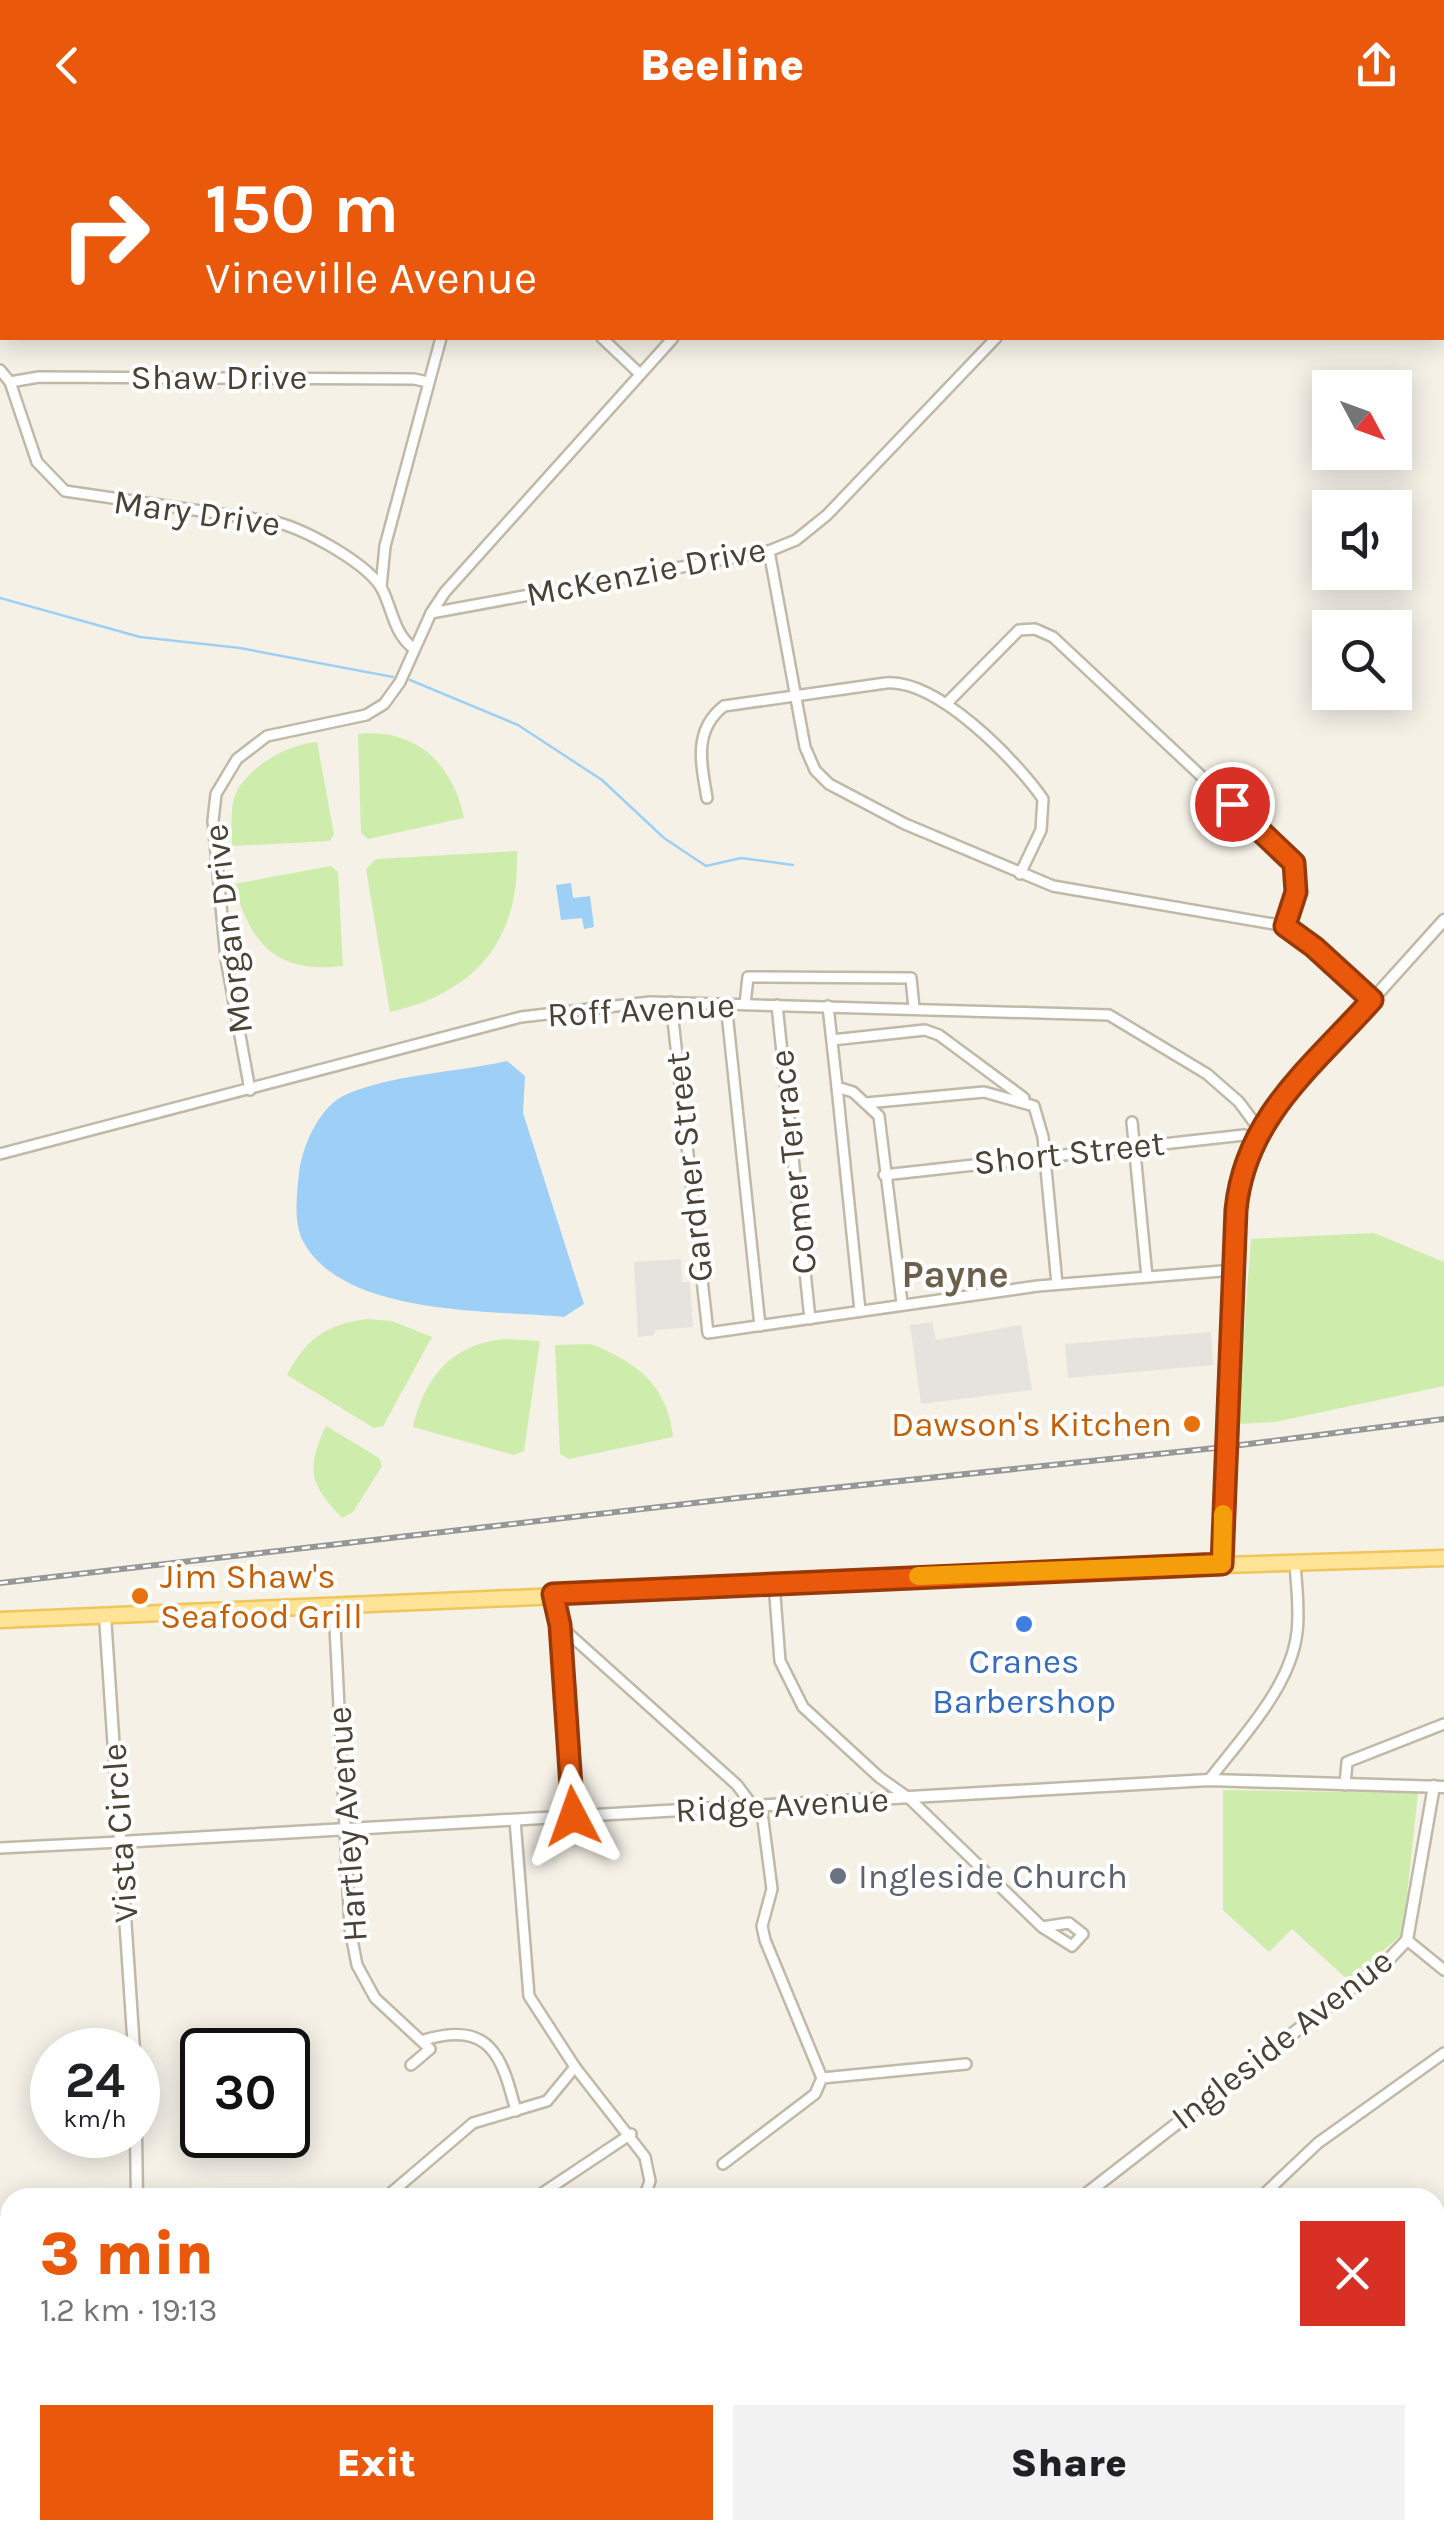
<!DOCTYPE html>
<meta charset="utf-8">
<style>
body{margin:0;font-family:Karla,sans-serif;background:#f2f2f2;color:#202124;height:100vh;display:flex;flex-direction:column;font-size:38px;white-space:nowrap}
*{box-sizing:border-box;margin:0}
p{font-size:32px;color:#757577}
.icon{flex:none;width:55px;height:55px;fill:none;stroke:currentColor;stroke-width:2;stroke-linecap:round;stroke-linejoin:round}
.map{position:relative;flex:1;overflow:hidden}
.panel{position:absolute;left:0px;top:2058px;width:1445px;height:352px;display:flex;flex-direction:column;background:#fff;border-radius:30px 30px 0 0;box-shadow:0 5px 25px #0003}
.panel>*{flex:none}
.banner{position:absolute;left:0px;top:0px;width:1445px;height:210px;box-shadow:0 5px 25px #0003;background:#ea580c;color:#fff;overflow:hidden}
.needle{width:65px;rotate:131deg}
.controls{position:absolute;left:1312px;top:240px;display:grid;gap:20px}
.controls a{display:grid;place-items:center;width:100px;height:100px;border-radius:0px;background:#fff;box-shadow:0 5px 25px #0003;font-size:50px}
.speed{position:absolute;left:30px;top:1898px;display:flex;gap:20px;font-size:50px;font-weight:700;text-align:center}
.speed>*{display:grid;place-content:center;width:130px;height:130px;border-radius:50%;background:#fff;box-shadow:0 5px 25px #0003;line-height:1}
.speed small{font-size:25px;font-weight:400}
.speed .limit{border:5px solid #111;border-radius:15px;background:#fff;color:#111}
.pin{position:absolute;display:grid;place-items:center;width:85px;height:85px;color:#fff;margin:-42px;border:5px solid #fff;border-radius:50%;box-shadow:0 2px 10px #0007}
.me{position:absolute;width:110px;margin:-55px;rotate:356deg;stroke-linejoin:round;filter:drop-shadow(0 0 8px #0008)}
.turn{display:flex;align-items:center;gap:35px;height:210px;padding:0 40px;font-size:45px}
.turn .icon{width:130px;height:130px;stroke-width:2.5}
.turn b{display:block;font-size:70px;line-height:85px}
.round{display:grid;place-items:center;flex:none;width:105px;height:105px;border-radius:0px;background:#f2f2f2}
.headline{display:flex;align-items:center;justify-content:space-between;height:170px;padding:0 40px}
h1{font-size:60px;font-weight:800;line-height:75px;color:#ea580c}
.cta{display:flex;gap:20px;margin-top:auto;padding:20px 40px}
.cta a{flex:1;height:115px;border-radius:0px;background:#ea580c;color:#fff;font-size:40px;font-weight:800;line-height:115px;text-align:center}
.cta a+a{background:#f2f2f2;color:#202124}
header{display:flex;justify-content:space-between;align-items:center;height:130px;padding:0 40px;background:#ea580c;color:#fff;font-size:45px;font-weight:800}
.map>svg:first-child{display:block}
</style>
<header><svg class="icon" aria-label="back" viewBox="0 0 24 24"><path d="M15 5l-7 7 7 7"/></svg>Beeline<svg class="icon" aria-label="share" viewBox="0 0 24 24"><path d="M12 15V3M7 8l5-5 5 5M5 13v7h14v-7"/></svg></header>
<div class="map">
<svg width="1444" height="2409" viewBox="0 0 1444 2409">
<rect width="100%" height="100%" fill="#f5f1e7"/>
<g fill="#ceedac">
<path d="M358,604C416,598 453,634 464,688L368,709L361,703Z"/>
<path d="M317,612L334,704L330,711L232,716C232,701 230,682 234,668C244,638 288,614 317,612Z"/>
<path d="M517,721C520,810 476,862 390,882L366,739L376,729Z"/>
<path d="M331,736L338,742L343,836C277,844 251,816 234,754Z"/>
<path d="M1374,1103L1444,1132V1256L1275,1292L1237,1294L1251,1109Z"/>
<path d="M368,1189L392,1191L432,1207L383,1296L374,1298L287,1245C307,1208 326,1194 368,1189Z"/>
<path d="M505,1209L540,1211L524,1321L514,1325L413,1297C424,1248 451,1214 505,1209Z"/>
<path d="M591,1214C638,1233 667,1255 673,1307L569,1329L560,1324L555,1215Z"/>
<path d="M326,1296L379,1328L382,1336L353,1382L342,1388C310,1354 305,1340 326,1296Z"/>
<path d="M1223,1660L1418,1663L1403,1803L1349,1851L1292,1799L1269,1822L1223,1780Z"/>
</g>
<g fill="#e6e3df">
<path d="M681,1129L682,1152H690L693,1197L655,1200L654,1205L638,1207L634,1132Z"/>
<path d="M932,1192L936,1210L1021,1195L1032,1260L921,1274L910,1195Z"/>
<path d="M1211,1202L1213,1235L1068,1248L1065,1214Z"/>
</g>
<g fill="#9ed0f7">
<path d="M571,753L573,768L590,766L594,797L584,799L582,788L561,790L556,755Z"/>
<path d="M507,931L525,946L523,983L584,1174L564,1187C490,1180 342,1186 303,1111C293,1092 297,1063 299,1043C302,1017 319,978 343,966C386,945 459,942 507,931Z"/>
</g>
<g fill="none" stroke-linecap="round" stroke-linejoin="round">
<g stroke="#9ed0f7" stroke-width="2.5">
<path d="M0,468L140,507L240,518L393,547"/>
<path d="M410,550L518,595L602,650L664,708L706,736L741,728L793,735"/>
<path d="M0,2085L10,2087"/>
</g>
<g stroke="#c1b9a8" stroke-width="14">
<g id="minor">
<path d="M436,0L438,2"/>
<path d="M857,2L859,0"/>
<path d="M1191,2L1194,0"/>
<path d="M0,115H2"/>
<path d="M602,208L640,244"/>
<path d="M0,240L10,252L37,332L65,361L276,392C306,400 370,434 383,461C393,482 394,503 413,518"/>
<path d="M10,252L39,247L414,249L428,252"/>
<path d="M769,421L805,617L815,640L829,654L905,694L1053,756L1285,796L1371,870"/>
<path d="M381,457L385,416L441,208"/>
<path d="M431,483L445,462L673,208"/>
<path d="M947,573L1019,500L1035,499L1053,507L1294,733L1296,762L1285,796"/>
<path d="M707,668C701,633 693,600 724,576L886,553C937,549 1015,629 1043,669L1041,700L1020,744"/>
<path d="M671,872L708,1203L1038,1156L1234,1140"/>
<path d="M726,873L760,1196"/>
<path d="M745,874L748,847L911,848L914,878"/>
<path d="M777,875L810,1189"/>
<path d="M828,876L837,957L853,962L879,986L902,1173"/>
<path d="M832,910L925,900L939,905L1024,968"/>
<path d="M837,957L860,1181"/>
<path d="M250,960L226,829L213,691L216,664L237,629L267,606L366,585L384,574L400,552L431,483L769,421L796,410L827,385L996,208"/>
<path d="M866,973L984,962L1034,976L1043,1007L1057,1154"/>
<path d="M1132,992L1147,1147"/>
<path d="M0,1024L521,887L650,872L1109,885L1207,944L1239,972L1259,999"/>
<path d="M884,1045L1244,1005L1254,1008"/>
<path d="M774,1453L780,1531L803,1577L879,1647L910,1669L1042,1797L1072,1816L1083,1804L1069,1793L1042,1797"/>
<path d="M553,1465L559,1495L737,1655L752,1675"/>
<path d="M334,1476L350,1799L357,1835L375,1868L430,1919L411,1935"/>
<path d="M559,1495L573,1686"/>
<path d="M1209,1650C1241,1608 1291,1557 1297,1502C1300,1479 1296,1454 1295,1431"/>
<path d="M1345,1655L1347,1632L1444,1594"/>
<path d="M761,1675L772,1759L762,1796L765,1810L822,1948"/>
<path d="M515,1690L529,1866L575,1937L645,2027L650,2051L644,2068"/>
<path d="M0,1718L120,1712"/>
<path d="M1407,1810L1444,1840"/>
<path d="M424,1910C491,1890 502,1927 516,1981"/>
<path d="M723,2034L815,1964L822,1948L966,1934"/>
<path d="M385,2068L473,1993L547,1971L575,1937"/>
<path d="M535,2068L631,2004"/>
<path d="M1260,2068L1318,2013L1444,1923"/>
<path d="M1435,2249L1444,2258"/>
<path d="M0,2268L10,2261"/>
<path d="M0,2333L10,2357"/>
<path d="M1435,2355L1444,2345"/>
<path d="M22,2400L23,2409"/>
<path d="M1061,2400L1072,2409"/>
<path d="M1015,2409L1022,2400"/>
<path d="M1384,2409L1393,2400"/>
</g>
</g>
<g stroke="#c1b9a8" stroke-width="15">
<g id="tertiary">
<path d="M1222,1434L1236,1080L1246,1024L1265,989L1444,790"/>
<path d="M105,1486L134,1920"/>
<path d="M120,1712L1209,1650L1444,1657"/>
<path d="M136,2005L137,2068"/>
<path d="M1081,2068L1390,1828L1407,1810L1434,1656"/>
<path d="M512,2400L542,2409"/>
<path d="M642,2409L650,2400"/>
</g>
</g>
<g stroke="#efc65b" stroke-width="19">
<path id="primary" d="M0,1490L674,1461L948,1444L1444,1428"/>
</g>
<use href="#minor" stroke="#fff" stroke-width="9"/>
<use href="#tertiary" stroke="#fff" stroke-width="10"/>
<use href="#primary" stroke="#ffe396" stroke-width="14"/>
<g stroke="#979797" stroke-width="6">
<path id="rail" d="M0,1453L737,1368L1225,1317L1444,1289"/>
</g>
<use href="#rail" stroke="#fff" stroke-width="2.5" stroke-dasharray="8" stroke-linecap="butt"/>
</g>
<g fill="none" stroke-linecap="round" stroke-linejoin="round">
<g stroke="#983908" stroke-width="25">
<path id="route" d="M573,1686L560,1495L553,1464L1222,1434L1236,1080C1245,987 1312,937 1372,870L1314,817L1285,796L1296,762L1294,733L1232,674"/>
</g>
<use href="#route" stroke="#ea580c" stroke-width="18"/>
<path stroke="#f59e0b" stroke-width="18" d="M918,1446L1222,1434L1223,1384"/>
</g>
<g fill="#e8710a" stroke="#fff" stroke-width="4">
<circle cx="1192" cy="1294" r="10"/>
<circle cx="140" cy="1466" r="10"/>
</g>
<circle fill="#3f7fe0" stroke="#fff" stroke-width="4" cx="1024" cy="1494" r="10"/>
<circle fill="#6b7280" stroke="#fff" stroke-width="4" cx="838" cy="1746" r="10"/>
<g text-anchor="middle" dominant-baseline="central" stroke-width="8" stroke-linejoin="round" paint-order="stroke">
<g font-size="35" fill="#494235" stroke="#fff">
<text x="219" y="247">Shaw Drive</text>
<text transform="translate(197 383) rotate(8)">Mary Drive</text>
<text transform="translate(646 442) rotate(-11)">McKenzie Drive</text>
<text transform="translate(228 799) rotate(-97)">Morgan Drive</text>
<text transform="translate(641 880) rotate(-3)">Roff Avenue</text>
<text transform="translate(1069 1023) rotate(-6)">Short Street</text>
<text transform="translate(793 1032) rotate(-96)">Comer Terrace</text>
<text transform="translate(689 1037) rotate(-96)">Gardner Street</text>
<text transform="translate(782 1675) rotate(-3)">Ridge Avenue</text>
<text transform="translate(347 1694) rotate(-94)">Hartley Avenue</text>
<text transform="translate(120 1703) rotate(-94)">Vista Circle</text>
<text transform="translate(1282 1909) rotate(-38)">Ingleside Avenue</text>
</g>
<g font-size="35" fill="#c56008" stroke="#fff" text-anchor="end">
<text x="1172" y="1294">Dawson's Kitchen</text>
<text x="160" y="1446" text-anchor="start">Jim Shaw's<tspan x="160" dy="40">Seafood Grill</tspan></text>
</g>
<g font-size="35" fill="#366cbe" stroke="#fff">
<text x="1024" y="1531">Cranes<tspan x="1024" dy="40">Barbershop</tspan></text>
</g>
<g font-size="35" fill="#5b616d" stroke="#fff" text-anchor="start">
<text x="858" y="1746">Ingleside Church</text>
</g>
<g font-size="38" font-weight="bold" fill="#6d604b" stroke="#fff">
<text x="955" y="1144">Payne</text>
</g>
</g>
</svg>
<div class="controls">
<a><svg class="needle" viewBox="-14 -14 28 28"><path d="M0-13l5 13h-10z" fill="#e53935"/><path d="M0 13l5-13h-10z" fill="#757577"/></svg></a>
<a><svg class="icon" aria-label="sound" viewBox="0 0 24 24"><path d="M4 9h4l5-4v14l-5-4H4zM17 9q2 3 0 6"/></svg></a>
<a><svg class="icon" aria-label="search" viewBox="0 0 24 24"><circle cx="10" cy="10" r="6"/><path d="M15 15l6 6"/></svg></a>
</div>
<div class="speed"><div>24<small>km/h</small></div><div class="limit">30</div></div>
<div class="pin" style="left:1232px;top:674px;background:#d93025"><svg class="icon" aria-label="arrive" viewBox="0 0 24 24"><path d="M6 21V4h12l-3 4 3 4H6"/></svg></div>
<svg class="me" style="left:573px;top:1686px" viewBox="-20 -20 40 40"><path d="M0-17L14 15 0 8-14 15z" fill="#ea580c" stroke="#fff" stroke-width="4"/></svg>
<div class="banner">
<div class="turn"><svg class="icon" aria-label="right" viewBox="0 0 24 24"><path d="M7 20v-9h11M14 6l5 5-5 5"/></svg><div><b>150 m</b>Vineville Avenue</div></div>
</div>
<section class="panel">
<div class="headline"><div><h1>3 min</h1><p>1.2 km · 19:13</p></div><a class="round" style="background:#d93025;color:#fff"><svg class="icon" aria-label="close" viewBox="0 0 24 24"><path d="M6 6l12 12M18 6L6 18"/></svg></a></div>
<div class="cta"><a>Exit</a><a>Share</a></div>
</section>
</div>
